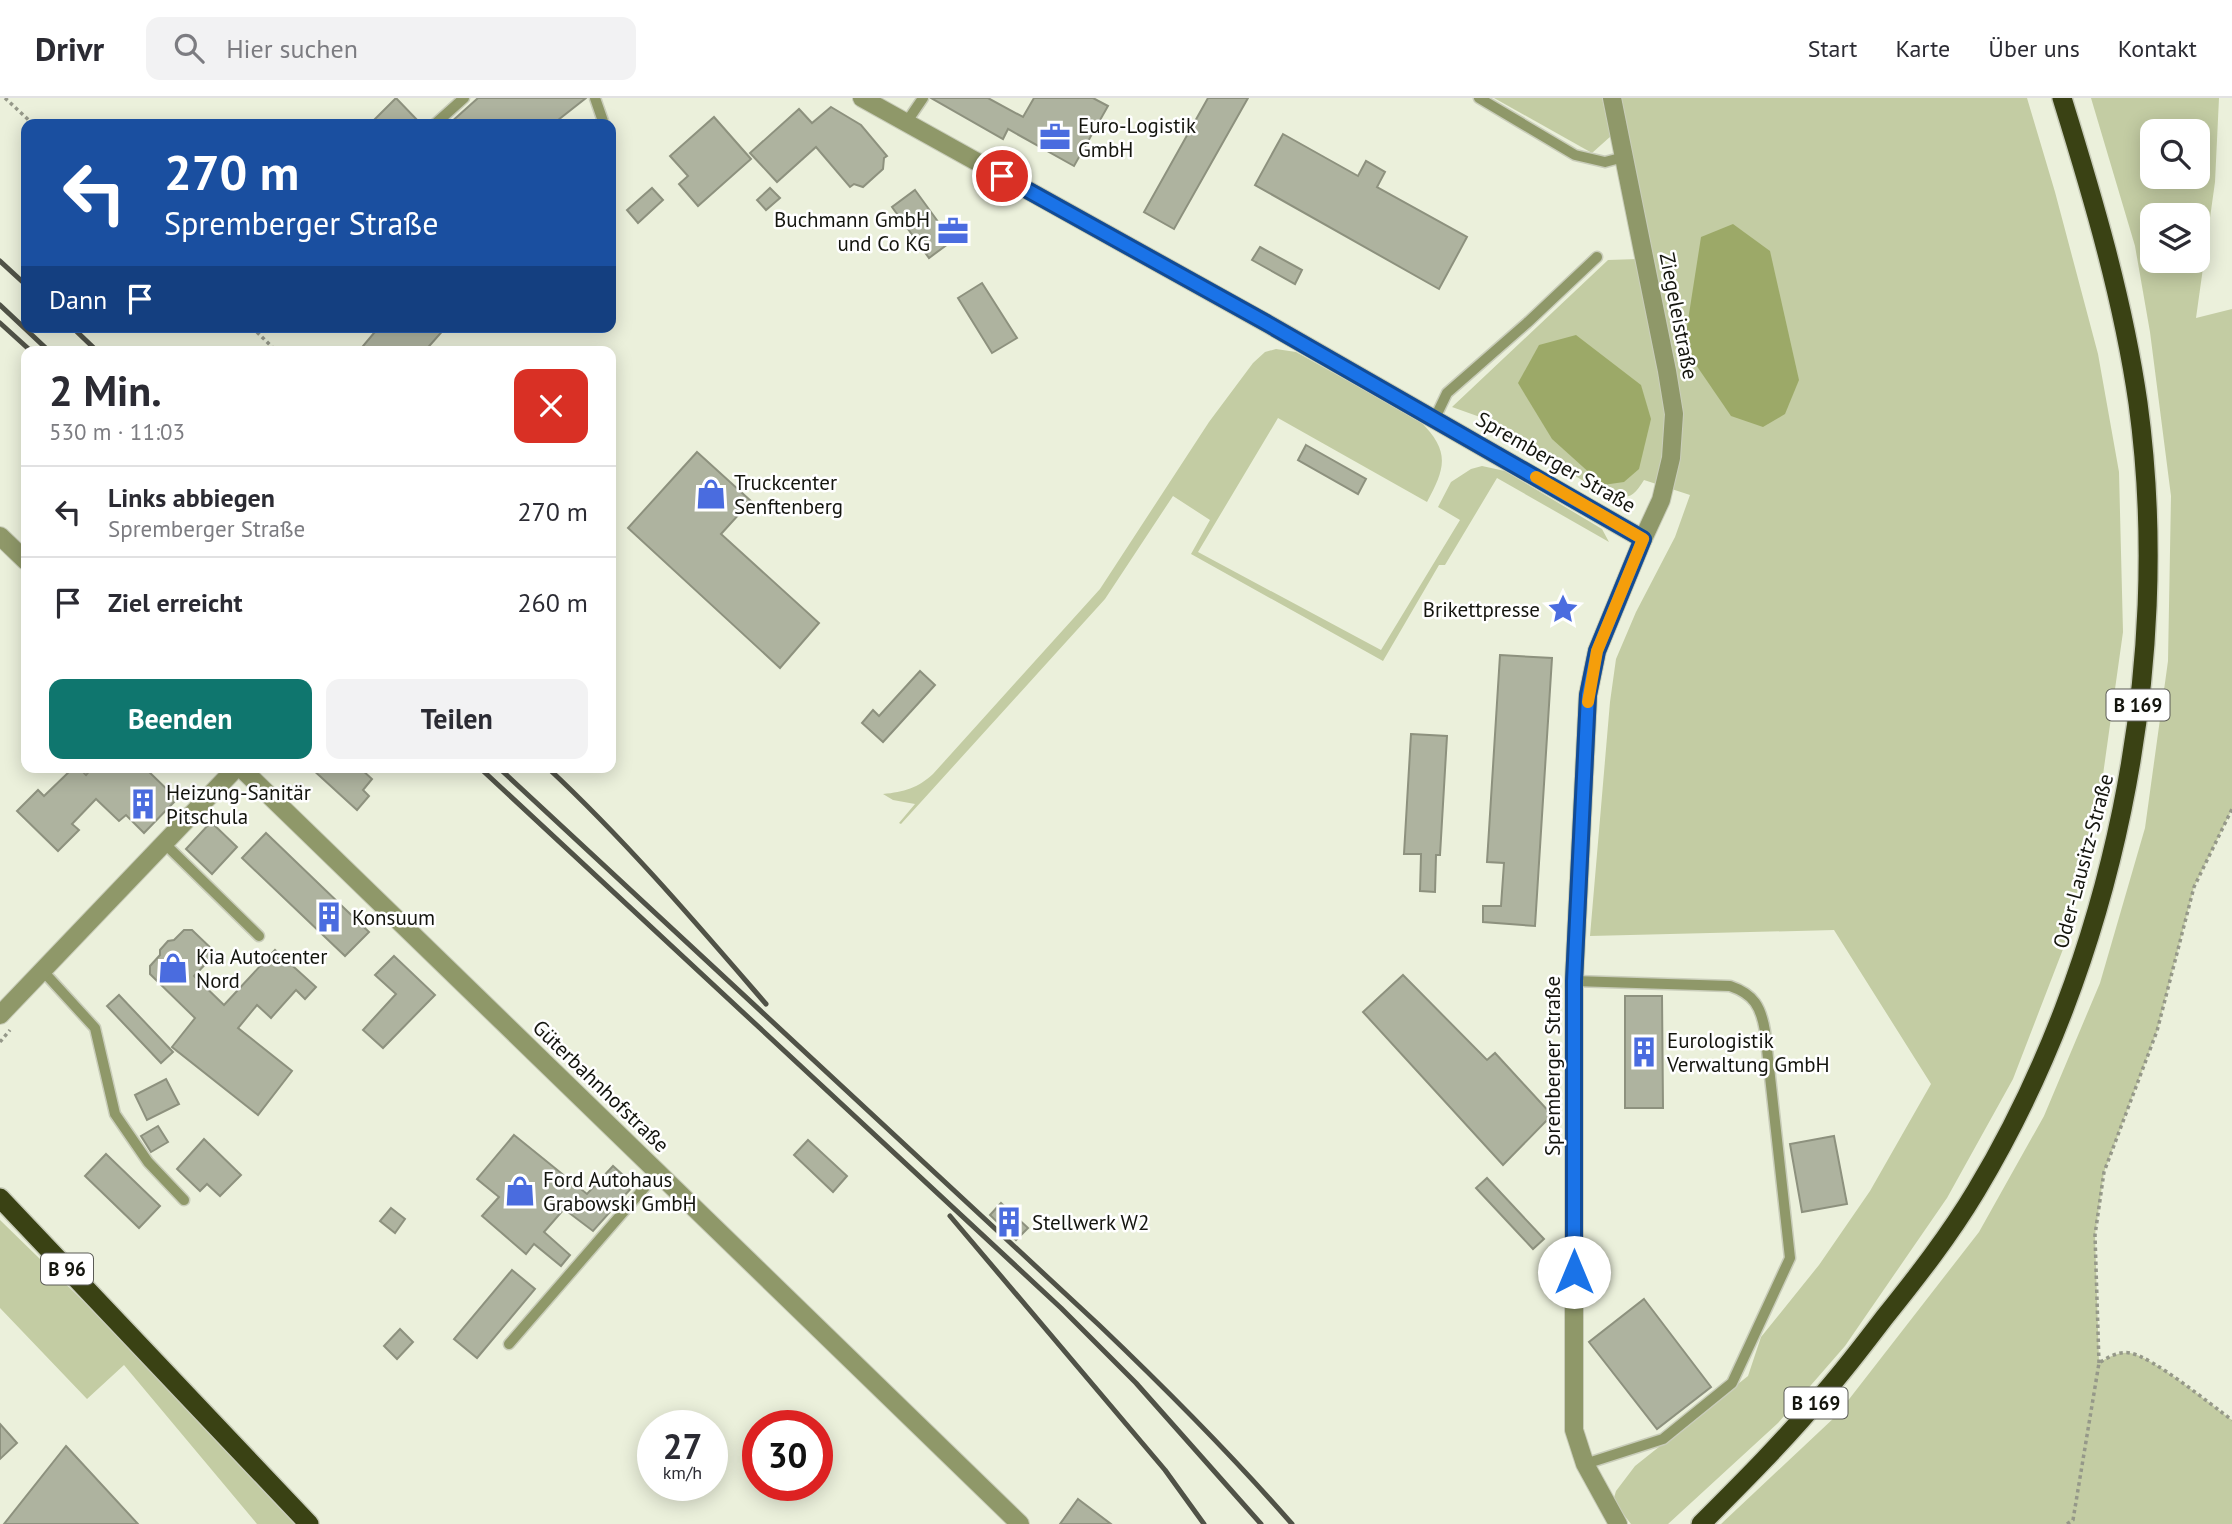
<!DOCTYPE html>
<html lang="de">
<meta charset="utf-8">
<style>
body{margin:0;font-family:"PT Sans",sans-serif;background:#f2f2f3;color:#2b2b33;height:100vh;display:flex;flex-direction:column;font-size:26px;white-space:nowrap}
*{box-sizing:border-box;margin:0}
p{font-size:23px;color:#7c7c81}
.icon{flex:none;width:38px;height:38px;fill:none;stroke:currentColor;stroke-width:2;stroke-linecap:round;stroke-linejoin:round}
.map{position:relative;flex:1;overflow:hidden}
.sheet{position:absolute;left:21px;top:248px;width:595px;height:427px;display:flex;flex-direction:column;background:#fff;border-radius:14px;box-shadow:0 4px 18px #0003}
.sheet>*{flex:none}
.hud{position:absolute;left:21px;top:21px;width:595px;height:214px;border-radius:14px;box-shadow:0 4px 18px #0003;background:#1a4fa0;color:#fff;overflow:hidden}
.fabs{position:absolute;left:2140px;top:21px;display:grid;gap:14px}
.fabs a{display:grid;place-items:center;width:70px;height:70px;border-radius:14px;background:#fff;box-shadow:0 4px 18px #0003;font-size:35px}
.speed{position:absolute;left:637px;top:1312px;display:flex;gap:14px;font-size:35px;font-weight:700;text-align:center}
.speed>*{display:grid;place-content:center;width:91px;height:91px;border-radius:50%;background:#fff;box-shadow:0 4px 18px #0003;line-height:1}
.speed small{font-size:18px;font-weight:400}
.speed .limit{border:10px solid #d22;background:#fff;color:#111}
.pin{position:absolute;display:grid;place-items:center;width:60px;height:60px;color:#fff;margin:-30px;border:4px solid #fff;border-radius:50%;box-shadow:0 2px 7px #0007}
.me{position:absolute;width:77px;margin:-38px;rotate:0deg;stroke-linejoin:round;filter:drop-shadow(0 0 5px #0008)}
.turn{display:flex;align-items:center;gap:24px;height:147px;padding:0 28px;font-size:32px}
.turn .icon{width:91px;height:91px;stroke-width:2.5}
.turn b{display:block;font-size:49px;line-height:60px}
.then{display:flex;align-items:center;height:66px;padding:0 28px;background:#0003;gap:14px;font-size:26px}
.round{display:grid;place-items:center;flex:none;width:74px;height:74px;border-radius:14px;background:#f2f2f3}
.overview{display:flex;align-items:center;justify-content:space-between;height:119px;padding:0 28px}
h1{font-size:42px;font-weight:800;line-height:52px}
.primary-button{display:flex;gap:14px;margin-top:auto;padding:14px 28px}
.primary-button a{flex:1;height:80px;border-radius:14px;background:#0f766e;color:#fff;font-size:28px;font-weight:800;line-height:80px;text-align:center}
.primary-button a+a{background:#f2f2f3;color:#2b2b33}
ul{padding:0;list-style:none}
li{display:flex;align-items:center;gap:21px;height:91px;padding:0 28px;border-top:2px solid #e1e1e2}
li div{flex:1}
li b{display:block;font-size:26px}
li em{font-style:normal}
header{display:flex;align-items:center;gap:42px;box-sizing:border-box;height:98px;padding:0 35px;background:#fff;border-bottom:2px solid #e1e1e2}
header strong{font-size:33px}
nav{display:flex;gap:38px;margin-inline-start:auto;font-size:24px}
.search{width:490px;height:63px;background:#f2f2f3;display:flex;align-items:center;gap:18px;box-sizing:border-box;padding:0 24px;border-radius:14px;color:#7c7c81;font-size:26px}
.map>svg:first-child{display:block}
</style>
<header>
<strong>Drivr</strong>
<div class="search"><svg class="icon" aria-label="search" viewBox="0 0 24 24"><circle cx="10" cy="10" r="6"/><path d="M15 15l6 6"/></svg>Hier suchen</div>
<nav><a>Start</a><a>Karte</a><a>Über uns</a><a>Kontakt</a></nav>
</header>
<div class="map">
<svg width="2232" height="1426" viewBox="0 0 2232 1426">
<rect width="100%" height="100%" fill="#ebf0db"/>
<g fill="#c3cca3" fill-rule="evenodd">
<path d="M1494,0H1602L1611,38L1592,55Z"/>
<path d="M1612,0H2027L2055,94L2098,256L2119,374L2123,534L2101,691L2065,846L2013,981L1947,1100L1845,1248L1778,1325L1668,1426H1631L1613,1403L1616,1393L1635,1368L1748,1278L1761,1239L1819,1167L1870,1093L1931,986L1834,832L1590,838L1610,604L1616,561L1636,514L1675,439L1690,397L1644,382C1632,401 1628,401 1606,397L1480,319L1452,309L1608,162L1638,161Z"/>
<path d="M2091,0H2219L2215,84L2196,220L2232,211V711L2194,789L2157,933L2104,1074L2095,1137L2099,1264C2108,1260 2119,1253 2130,1255C2153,1259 2210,1306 2232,1322V1426H1721L1836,1318L1979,1134L2044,1018L2100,885L2145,730L2168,563L2171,398L2150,234L2135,148ZM2152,33H2198V79H2152ZM2198,117V163H2152V117Z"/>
<path d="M1276,251L1296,254L1420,323C1450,353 1446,369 1427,404L1278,320L1198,454L1381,552L1460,422L1438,409L1451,384L1471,371L1482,368L1505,373L1602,431L1609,444L1497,380L1445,467H1439L1383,563L1191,456L1210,422L1173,398L1105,501L901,726L899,725L915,706L893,702L883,696C904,694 918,690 933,676L1100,491L1209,324L1253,265L1265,254Z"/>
<path d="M0,1122L165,1283L299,1426H257L124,1267L87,1301L0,1210Z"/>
</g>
<g fill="#9ca968">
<path d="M1733,126L1770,153L1799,282L1785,316L1763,329L1731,318L1692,261L1686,235L1701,139Z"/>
<path d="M1576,237L1641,287L1651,321L1639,371L1624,384L1603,387L1552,341L1518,285L1539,247Z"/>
</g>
<g fill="#aeb39f" stroke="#8d917e" stroke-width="2">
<path d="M396,0L421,26H370Z"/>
<path d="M478,0H586L553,26H449Z"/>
<path d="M931,0H988L1023,19L1034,0H1093L1108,8L1074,68L1008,31L1003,41Z"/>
<path d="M1208,0H1248L1174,131L1144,114Z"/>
<path d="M831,9L861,27L887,58L884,60L883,71L863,89L854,86L850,89L816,49L777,84L750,55L799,11L812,25Z"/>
<path d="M714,19L751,61L698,108L679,86L688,78L670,58Z"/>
<path d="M1283,36L1358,78L1366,63L1385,74L1377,89L1467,139L1439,191L1255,87Z"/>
<path d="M652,90L663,102L638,125L627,112Z"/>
<path d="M770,90L780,100L766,112L757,102Z"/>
<path d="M915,92L952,143L929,160L892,109Z"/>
<path d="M1260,149L1302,172L1295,186L1252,162Z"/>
<path d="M982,185L1017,240L992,255L958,200Z"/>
<path d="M379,229H446L424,254H358Z"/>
<path d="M1306,347L1366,381L1358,396L1298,362Z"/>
<path d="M697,354L751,403L721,436L819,525L780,570L628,430Z"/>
<path d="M1500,557L1552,560L1535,828L1483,824V808H1501L1504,765L1487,764Z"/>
<path d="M920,573L935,587L883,644L862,625L873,612L879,618Z"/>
<path d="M1411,636L1447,638L1440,757H1436L1435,794L1420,793L1421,756H1404Z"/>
<path d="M73,670H79L86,677L92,670H145L177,701L144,735L126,717L119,723L96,701L72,726L79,732L58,753L17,713L38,692L44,698Z"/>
<path d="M311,670H360L372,681L363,692L369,698L357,712Z"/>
<path d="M211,724L237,749L212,776L186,751Z"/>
<path d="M266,735L369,834L345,858L242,760Z"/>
<path d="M184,832H192L216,855L194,878L224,907L275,852L316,889L305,901L296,892L271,920L257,907L238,930L292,973L258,1017L172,949L195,920L150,876V868L160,857V852L168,843L174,842Z"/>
<path d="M394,858L435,897L383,950L363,932L396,896L375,877Z"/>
<path d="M1403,877L1487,962L1495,955L1552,1017L1503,1067L1363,914Z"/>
<path d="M119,897L173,954L161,965L107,908Z"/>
<path d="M1625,898H1662L1663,1010H1625Z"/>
<path d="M166,981L179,1006L147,1022L135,997Z"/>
<path d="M158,1028L168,1044L151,1054L141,1038Z"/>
<path d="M514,1037L587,1096L613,1068L634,1087L593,1133L564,1111L544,1134L570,1157L561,1168L534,1146L526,1156L482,1118L499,1099L477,1081Z"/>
<path d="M1834,1038L1847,1106L1802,1114L1790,1046Z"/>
<path d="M204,1041L241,1077L220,1098L207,1086L200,1093L177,1071Z"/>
<path d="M808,1042L847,1078L833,1094L794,1057Z"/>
<path d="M106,1056L160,1108L139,1130L85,1078Z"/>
<path d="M1487,1080L1544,1141L1533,1151L1476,1090Z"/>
<path d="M1001,1105L1028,1130L1016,1142L990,1117Z"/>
<path d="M391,1110L405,1121L395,1135L380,1123Z"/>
<path d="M512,1172L535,1191L477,1260L454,1241Z"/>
<path d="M1644,1201L1711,1289L1657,1331L1589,1244Z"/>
<path d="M400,1231L413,1244L397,1261L384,1248Z"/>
<path d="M0,1326L17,1345L0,1361Z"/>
<path d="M66,1348L138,1426H4Z"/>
<path d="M1078,1401L1111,1426H1060Z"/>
</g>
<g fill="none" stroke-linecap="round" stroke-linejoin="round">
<g stroke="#c9cdba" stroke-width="13">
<g id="service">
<path d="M595,0L604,26"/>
<path d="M1479,0L1575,57L1605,64L1624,59"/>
<path d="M906,25L923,0"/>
<path d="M435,26L464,0"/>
<path d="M1435,320L1447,295L1527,225L1597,159"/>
<path d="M163,744L259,838"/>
<path d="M42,872L95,930L115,1016L148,1064L184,1102"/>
<path d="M1574,883L1730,888C1754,896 1761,909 1765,933L1790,1160L1732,1285L1663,1341L1585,1366"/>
<path d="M509,1246L658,1074"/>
</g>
</g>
<g stroke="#c9cdba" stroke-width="20">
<g id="minor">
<path d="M862,0L1270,227L1643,441"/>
<path d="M1612,0L1667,273L1674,316L1671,360L1661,402L1643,441L1597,553L1588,597L1574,883V1332L1585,1366L1618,1426"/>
<path d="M0,438L26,463"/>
<path d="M241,670L1020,1426"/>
<path d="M0,917L236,670"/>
</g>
</g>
<g stroke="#c9cdba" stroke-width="22">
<g id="trunk">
<path d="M0,1100L309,1426"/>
<path d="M1701,1426C1743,1384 1787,1340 1825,1294C1846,1270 1865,1245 1884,1220C1917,1179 1949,1138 1976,1093C2113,865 2174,568 2138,305C2123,201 2093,100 2062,0"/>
</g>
</g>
<g stroke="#959889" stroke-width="3.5" stroke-dasharray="3.5 3.5" stroke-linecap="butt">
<path d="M5,0L33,26"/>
<path d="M252,229L277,254"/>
<path d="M0,944L10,932"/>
<path d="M2099,1265L2095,1137L2104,1074L2157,933L2194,789L2232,711"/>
<path d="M2067,1426L2073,1422L2099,1265C2108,1259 2119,1253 2130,1255C2153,1259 2210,1306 2232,1322"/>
</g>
<use href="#service" stroke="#8f9869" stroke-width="10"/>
<use href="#minor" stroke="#8f9869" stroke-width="18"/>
<use href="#trunk" stroke="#3a4214" stroke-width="19"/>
<g stroke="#505247" stroke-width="5">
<path d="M0,163L26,187"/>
<path d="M0,207L50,254"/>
<path d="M0,225L32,254"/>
<path d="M72,229L98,254"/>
<path d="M480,670L1061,1210L1136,1285L1261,1426"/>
<path d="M499,670L1099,1227C1166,1291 1231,1356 1292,1426"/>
<path d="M548,670C627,744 696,825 766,906"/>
<path d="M950,1118L1165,1372L1204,1426"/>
</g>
</g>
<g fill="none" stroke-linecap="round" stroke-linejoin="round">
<g stroke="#114b97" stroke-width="18">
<path id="route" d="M1002,78L1270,227L1643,441L1597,553L1588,597L1574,883V1174"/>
</g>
<use href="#route" stroke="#1a73e8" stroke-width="12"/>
<path stroke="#f59e0b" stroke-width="12" d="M1536,379L1643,441L1597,553L1588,604"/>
</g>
<defs>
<g id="office-bare" transform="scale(2.415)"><path d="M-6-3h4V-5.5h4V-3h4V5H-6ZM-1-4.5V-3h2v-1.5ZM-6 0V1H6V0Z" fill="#4a6cdf" stroke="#fff" stroke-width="2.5" paint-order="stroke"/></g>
<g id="shop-bare" transform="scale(2.415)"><path d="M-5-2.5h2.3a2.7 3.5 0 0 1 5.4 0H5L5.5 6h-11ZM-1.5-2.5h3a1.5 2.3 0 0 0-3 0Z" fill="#4a6cdf" stroke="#fff" stroke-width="2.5" paint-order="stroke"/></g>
<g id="sight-bare" transform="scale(2.415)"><path d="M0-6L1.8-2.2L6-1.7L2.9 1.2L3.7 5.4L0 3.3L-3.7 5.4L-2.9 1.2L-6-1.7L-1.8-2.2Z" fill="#4a6cdf" stroke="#fff" stroke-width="2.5" paint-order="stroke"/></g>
<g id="building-bare" transform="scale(2.415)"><path d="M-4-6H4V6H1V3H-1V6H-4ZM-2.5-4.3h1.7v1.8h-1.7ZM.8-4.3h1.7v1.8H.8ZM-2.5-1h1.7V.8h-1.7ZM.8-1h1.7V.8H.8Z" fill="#4a6cdf" stroke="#fff" stroke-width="2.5" paint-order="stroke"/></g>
</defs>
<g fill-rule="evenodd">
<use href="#office-bare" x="1055" y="39"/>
<use href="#office-bare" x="953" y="133"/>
<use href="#shop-bare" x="711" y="396"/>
<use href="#sight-bare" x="1563" y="511"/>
<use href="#building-bare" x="143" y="706"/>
<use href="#building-bare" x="329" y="819"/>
<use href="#shop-bare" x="173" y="870"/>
<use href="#building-bare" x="1644" y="954"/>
<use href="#shop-bare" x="520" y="1093"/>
<use href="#building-bare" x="1009" y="1124"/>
</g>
<g text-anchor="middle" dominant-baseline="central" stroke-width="5" stroke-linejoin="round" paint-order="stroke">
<g fill="#fff" stroke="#5a5b56" stroke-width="2">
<rect x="2106.5" y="591.5" width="63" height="31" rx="5"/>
<rect x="41" y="1155.5" width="52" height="31" rx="5"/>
<rect x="1784.5" y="1289.5" width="63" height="31" rx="5"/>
</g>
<g font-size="19" font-weight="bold" fill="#14150e">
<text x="2138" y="607">B 169</text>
<text x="67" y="1171">B 96</text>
<text x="1816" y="1305">B 169</text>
</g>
<g font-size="21" fill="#14150e" stroke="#fff" text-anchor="start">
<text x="1078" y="27">Euro-Logistik<tspan x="1078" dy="24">GmbH</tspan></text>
<text x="930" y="121" text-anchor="end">Buchmann GmbH<tspan x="930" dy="24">und Co KG</tspan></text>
<text x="734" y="384">Truckcenter<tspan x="734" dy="24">Senftenberg</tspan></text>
<text x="1540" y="511" text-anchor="end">Brikettpresse</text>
<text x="166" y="694">Heizung-Sanitär<tspan x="166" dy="24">Pitschula</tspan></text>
<text x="352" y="819">Konsuum</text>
<text x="196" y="858">Kia Autocenter<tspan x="196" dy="24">Nord</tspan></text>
<text x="1667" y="942">Eurologistik<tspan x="1667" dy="24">Verwaltung GmbH</tspan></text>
<text x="543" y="1081">Ford Autohaus<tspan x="543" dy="24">Grabowski GmbH</tspan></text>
<text x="1032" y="1124">Stellwerk W2</text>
</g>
<g font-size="21" fill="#14150e" stroke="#fff">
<text transform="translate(1679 218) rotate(79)">Ziegeleistraße</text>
<text transform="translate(1556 364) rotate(30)">Spremberger Straße</text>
<text transform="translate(2083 763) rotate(-75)">Oder-Lausitz-Straße</text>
<text transform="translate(1552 968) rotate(-90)">Spremberger Straße</text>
<text transform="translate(601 988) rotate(44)">Güterbahnhofstraße</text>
</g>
</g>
</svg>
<div class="fabs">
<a><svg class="icon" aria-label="search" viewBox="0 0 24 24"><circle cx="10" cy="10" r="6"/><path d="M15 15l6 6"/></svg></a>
<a><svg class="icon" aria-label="layers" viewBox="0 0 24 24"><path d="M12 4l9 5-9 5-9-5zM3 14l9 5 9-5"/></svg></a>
</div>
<div class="speed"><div>27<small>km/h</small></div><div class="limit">30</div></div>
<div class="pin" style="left:1002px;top:78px;background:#d93025"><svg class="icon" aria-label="arrive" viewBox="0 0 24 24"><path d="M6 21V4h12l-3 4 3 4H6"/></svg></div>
<svg class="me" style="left:1574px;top:1174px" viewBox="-20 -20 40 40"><circle r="19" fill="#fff"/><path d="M0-13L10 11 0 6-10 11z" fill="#1a73e8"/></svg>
<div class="hud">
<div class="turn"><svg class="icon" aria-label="left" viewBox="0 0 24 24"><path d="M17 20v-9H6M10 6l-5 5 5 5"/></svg><div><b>270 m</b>Spremberger Straße</div></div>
<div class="then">Dann<svg class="icon" aria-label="arrive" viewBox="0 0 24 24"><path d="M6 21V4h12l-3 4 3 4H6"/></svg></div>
</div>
<section class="sheet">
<div class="overview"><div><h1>2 Min.</h1><p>530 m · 11:03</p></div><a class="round" style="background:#d93025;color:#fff"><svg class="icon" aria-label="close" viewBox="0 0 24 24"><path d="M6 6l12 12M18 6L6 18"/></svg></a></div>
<ul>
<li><svg class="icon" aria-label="left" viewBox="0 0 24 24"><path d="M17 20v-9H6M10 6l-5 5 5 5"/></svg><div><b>Links abbiegen</b><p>Spremberger Straße</p></div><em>270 m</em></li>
<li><svg class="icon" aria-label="arrive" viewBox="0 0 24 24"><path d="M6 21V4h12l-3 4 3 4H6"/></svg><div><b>Ziel erreicht</b></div><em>260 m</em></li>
</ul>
<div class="primary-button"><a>Beenden</a><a>Teilen</a></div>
</section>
</div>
